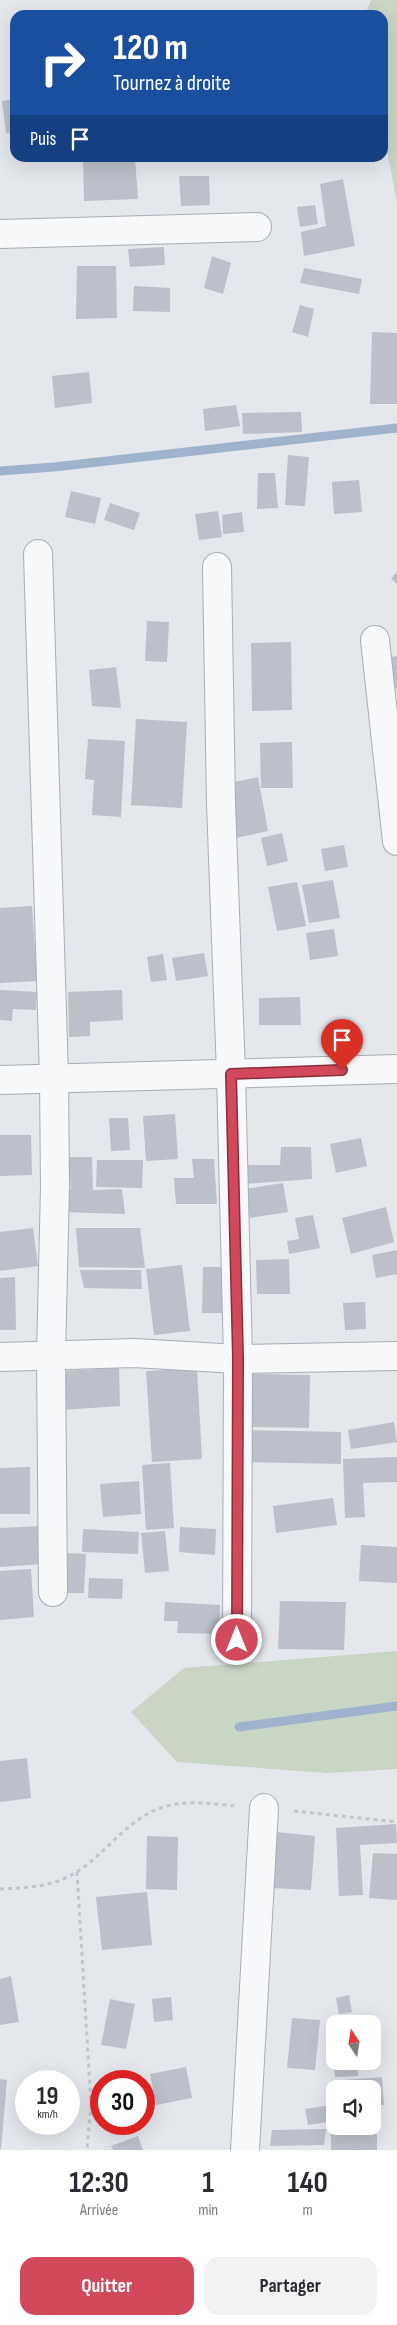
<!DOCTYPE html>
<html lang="fr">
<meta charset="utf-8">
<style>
body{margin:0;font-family:"Sofia Sans Condensed",sans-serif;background:#f2f2f3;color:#2b2b33;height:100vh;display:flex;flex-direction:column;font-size:19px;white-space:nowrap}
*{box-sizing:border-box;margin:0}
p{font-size:16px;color:#7c7c81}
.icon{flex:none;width:28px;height:28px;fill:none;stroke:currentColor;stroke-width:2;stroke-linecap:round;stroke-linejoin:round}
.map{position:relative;height:2150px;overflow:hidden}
.details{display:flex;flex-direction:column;background:#fff;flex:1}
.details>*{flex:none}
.hud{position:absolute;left:10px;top:10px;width:378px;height:152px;border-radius:15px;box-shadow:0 5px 20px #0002;background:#1a4fa0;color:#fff;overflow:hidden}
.needle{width:32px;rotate:348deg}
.tools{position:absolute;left:326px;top:2015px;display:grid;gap:10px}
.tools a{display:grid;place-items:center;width:55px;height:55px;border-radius:10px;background:#fff;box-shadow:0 5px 20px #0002;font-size:25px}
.speed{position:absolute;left:15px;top:2070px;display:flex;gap:10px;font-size:25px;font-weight:700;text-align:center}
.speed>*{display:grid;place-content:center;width:65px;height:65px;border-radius:50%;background:#fff;box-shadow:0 5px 20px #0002;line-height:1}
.speed small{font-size:12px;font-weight:400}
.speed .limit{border:8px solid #d22;background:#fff;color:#111}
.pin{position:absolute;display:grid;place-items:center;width:42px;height:42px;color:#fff;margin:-51px -21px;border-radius:50% 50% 50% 0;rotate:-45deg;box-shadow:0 0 5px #0007}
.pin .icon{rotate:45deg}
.me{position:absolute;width:55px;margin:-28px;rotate:0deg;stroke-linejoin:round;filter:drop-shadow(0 0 4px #0008)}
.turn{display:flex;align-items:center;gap:18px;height:105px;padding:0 20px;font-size:22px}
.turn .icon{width:65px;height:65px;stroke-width:2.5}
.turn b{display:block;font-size:35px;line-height:42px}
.then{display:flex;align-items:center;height:48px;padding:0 20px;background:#0003;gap:10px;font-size:19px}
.eta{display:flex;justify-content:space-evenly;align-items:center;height:85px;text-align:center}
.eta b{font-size:30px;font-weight:700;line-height:35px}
.button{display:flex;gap:10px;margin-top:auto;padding:10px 20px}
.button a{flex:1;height:58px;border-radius:15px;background:#d1495b;color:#fff;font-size:20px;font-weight:700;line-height:58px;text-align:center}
.button a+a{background:#f2f2f3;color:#2b2b33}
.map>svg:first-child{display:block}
</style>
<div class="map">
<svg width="397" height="2150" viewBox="0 0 397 2150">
<rect width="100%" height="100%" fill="#e4e7ec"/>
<g fill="#c9d6c5">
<path d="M371,0H397V202L383,131L382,15H365Z"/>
<path d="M397,1651V1769L327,1773L177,1762L131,1712L184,1668Z"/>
</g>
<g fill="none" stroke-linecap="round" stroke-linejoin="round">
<g stroke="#9fb4cc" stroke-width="9">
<path d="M0,471L54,467L397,428"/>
<path d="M239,1727L397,1706"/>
</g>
</g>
<g fill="#bbc0ca">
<path d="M15,99V132L6,133L2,101Z"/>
<path d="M83,158H135L138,199L84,201Z"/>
<path d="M179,176H209L210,205L181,206Z"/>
<path d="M343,179L355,246L304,256L301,232L326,226L320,184Z"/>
<path d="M315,205L318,224L300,227L297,207Z"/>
<path d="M164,247L165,265L130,267L128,249Z"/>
<path d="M212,256L231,263L223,294L204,288Z"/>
<path d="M77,266H116L117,318L76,319Z"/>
<path d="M304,268L362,279L359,294L300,283Z"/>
<path d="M134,286L170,288V312L133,311Z"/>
<path d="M300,305L314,309L308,337L292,332Z"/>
<path d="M372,332L397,333V404H370Z"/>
<path d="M89,372L92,403L55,408L52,376Z"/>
<path d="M236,405L240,426L205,431L203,409Z"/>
<path d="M301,412L302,432L243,434L242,413Z"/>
<path d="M288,455L309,457L305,506L285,505Z"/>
<path d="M258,473H275L278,508L257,509Z"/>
<path d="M359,480L362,512L334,514L332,482Z"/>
<path d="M71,491L101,498L95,524L65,517Z"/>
<path d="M110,503L140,513L134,530L104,520Z"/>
<path d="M218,511L222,537L199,540L195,514Z"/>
<path d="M242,512L244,532L223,534L222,515Z"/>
<path d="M397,572V584L391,579Z"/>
<path d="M147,621L169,622L167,662L145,661Z"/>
<path d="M291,642L292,710L252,711L251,643Z"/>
<path d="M397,656V688L392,689L387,657Z"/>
<path d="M116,667L121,708L92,706L89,670Z"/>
<path d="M136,719L187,722L182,808L131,805Z"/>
<path d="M88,739L125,741L121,817L92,815L94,780L85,779Z"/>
<path d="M292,742L293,788H261L260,743Z"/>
<path d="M258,777L268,831L236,838L225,784Z"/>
<path d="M282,833L288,861L267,866L261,838Z"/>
<path d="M344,845L348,867L325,871L321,849Z"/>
<path d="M333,880L340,918L309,923L302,885Z"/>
<path d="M297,882L306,926L277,931L268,887Z"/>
<path d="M32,906L37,981L0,983V908Z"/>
<path d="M334,929L338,956L310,960L306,933Z"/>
<path d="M204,953L208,976L176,981L172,958Z"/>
<path d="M163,954L167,980L151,982L147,957Z"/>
<path d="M0,990L37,992L36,1010L13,1009L12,1021L0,1020Z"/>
<path d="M122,990L123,1020L90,1022V1036L69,1037L68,992Z"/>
<path d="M300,997L301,1025H259V998Z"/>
<path d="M175,1114L178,1159L146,1161L143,1116Z"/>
<path d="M109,1118H128L130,1150L111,1151Z"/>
<path d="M0,1135H31L32,1175L0,1176Z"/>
<path d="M361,1138L367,1166L336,1173L330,1144Z"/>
<path d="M281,1147H311L312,1179L245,1184L246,1165H280Z"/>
<path d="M68,1157H92L93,1190L122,1189L125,1214L61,1212V1187L71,1189Z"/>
<path d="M192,1159H214L217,1204H176L174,1178H194Z"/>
<path d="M97,1160H143L142,1188L96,1187Z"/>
<path d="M283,1183L288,1212L250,1218L245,1189Z"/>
<path d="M386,1207L394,1242L351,1254L342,1218Z"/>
<path d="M313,1215L320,1248L289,1254L287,1241L299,1239L295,1218Z"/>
<path d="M33,1228L38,1266L0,1271V1232Z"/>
<path d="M76,1228H140L145,1268L79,1267Z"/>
<path d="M397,1250V1274L376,1278L372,1255Z"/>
<path d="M289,1259L290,1294H257L256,1260Z"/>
<path d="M182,1265L190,1331L154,1335L146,1269Z"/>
<path d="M203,1267H227L226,1313H202Z"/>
<path d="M80,1270H141L142,1289L84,1288Z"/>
<path d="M15,1277L16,1330H0V1278Z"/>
<path d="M365,1302L366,1329L345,1330L343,1303Z"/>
<path d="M119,1368L120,1406L61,1410L60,1371Z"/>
<path d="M197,1368L202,1459L152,1462L146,1371Z"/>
<path d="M252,1374L310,1375L309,1428L251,1427Z"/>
<path d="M394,1422L397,1442L351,1449L348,1430Z"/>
<path d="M245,1430L341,1432V1464L244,1462Z"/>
<path d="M397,1457V1482L363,1483L365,1517L345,1518L343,1459Z"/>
<path d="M170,1463L174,1528L146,1530L142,1465Z"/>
<path d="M30,1467V1514H0V1468Z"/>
<path d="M139,1481L141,1514L103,1517L100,1484Z"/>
<path d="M333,1498L337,1525L276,1533L273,1506Z"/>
<path d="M41,1526L43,1564L0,1567V1528Z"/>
<path d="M180,1527L216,1529L215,1555L179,1552Z"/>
<path d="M83,1529L139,1532L138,1554L82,1552Z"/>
<path d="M165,1531L169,1571L145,1573L141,1533Z"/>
<path d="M361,1545L397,1547V1583L359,1581Z"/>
<path d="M67,1553L86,1554L84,1593H65Z"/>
<path d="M31,1569L34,1617L0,1620V1571Z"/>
<path d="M89,1578L123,1579L122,1599L88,1598Z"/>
<path d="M280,1601L346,1602L344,1650L278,1649Z"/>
<path d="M165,1602L220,1605L219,1634L177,1633L178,1621H164Z"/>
<path d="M27,1758L31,1798L0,1802V1761Z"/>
<path d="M396,1824L397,1843L360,1845L363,1895L339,1896L336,1828Z"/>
<path d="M277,1832L315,1836L311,1890L272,1888Z"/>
<path d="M147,1836L178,1837L177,1890L146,1889Z"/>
<path d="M373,1853L397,1854V1900L369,1898Z"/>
<path d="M147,1892L152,1945L102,1950L96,1897Z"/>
<path d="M11,1976L19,2022L0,2025V1979Z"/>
<path d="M349,1995L352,2012L339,2014L336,1998Z"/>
<path d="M171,1997L173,2020L154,2022L152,1999Z"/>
<path d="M110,1999L135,2004L126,2049L101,2045Z"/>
<path d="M292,2018L320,2020L315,2070L287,2068Z"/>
<path d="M335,2034V2061H357L358,2076L335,2077L331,2035Z"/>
<path d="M186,2067L192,2098L156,2105L150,2074Z"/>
<path d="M382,2077L384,2105L372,2106V2089H335L334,2099L332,2081Z"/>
<path d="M0,2079L7,2080L1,2149H0Z"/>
<path d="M332,2105L335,2121L308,2125L305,2109Z"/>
<path d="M326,2129L324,2145L270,2146L272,2130Z"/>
<rect x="331" y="2134" width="46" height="16"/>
<path d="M138,2136L143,2150H113L111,2146Z"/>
</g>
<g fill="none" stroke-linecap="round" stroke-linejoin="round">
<g stroke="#a9aeb7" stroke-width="30">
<g id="minor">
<path d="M0,234L257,227"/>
<path d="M38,554L54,1078L55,1187L51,1356L53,1592"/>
<path d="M217,567L221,804L231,1074L238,1359L237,1640"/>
<path d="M375,640L397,841"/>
<path d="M0,1080L397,1069"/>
<path d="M0,1357L134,1353L238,1359L397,1356"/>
<path d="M245,2150L264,1808"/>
</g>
</g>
<g stroke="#c2c5cb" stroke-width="3" stroke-dasharray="4 4" stroke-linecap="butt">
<path d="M294,1811L397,1822"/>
<path d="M77,1872L91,2104L87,2150"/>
<path d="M0,1889C27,1888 54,1887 78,1871C109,1851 129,1816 167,1806C188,1800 214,1804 236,1806"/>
</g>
<use href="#minor" stroke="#f7f8fa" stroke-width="28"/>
</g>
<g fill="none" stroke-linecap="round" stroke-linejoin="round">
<g stroke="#882f3b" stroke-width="12">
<path id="route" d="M237,1640L238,1358L231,1074L342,1070"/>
</g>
<use href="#route" stroke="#d1495b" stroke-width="9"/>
</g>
</svg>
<div class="tools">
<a><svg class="needle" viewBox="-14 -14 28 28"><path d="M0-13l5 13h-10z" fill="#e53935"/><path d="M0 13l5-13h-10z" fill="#7c7c81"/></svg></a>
<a><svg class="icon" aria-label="sound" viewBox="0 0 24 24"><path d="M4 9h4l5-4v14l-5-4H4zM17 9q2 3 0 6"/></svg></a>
</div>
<div class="speed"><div>19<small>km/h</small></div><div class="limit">30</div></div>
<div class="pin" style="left:342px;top:1070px;background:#d93025"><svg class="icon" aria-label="arrive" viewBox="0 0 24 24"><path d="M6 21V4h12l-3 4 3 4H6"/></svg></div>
<svg class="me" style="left:237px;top:1640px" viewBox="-20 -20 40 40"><circle r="17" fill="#d1495b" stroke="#fff" stroke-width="3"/><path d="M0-11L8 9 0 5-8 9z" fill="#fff"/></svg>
<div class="hud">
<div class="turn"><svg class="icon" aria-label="right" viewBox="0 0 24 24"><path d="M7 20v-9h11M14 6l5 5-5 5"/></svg><div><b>120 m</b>Tournez à droite</div></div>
<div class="then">Puis<svg class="icon" aria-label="arrive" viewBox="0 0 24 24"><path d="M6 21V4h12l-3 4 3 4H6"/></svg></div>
</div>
</div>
<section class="details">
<div class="eta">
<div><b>12:30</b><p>Arrivée</p></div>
<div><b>1</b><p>min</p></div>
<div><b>140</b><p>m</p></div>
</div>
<div class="button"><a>Quitter</a><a>Partager</a></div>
</section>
